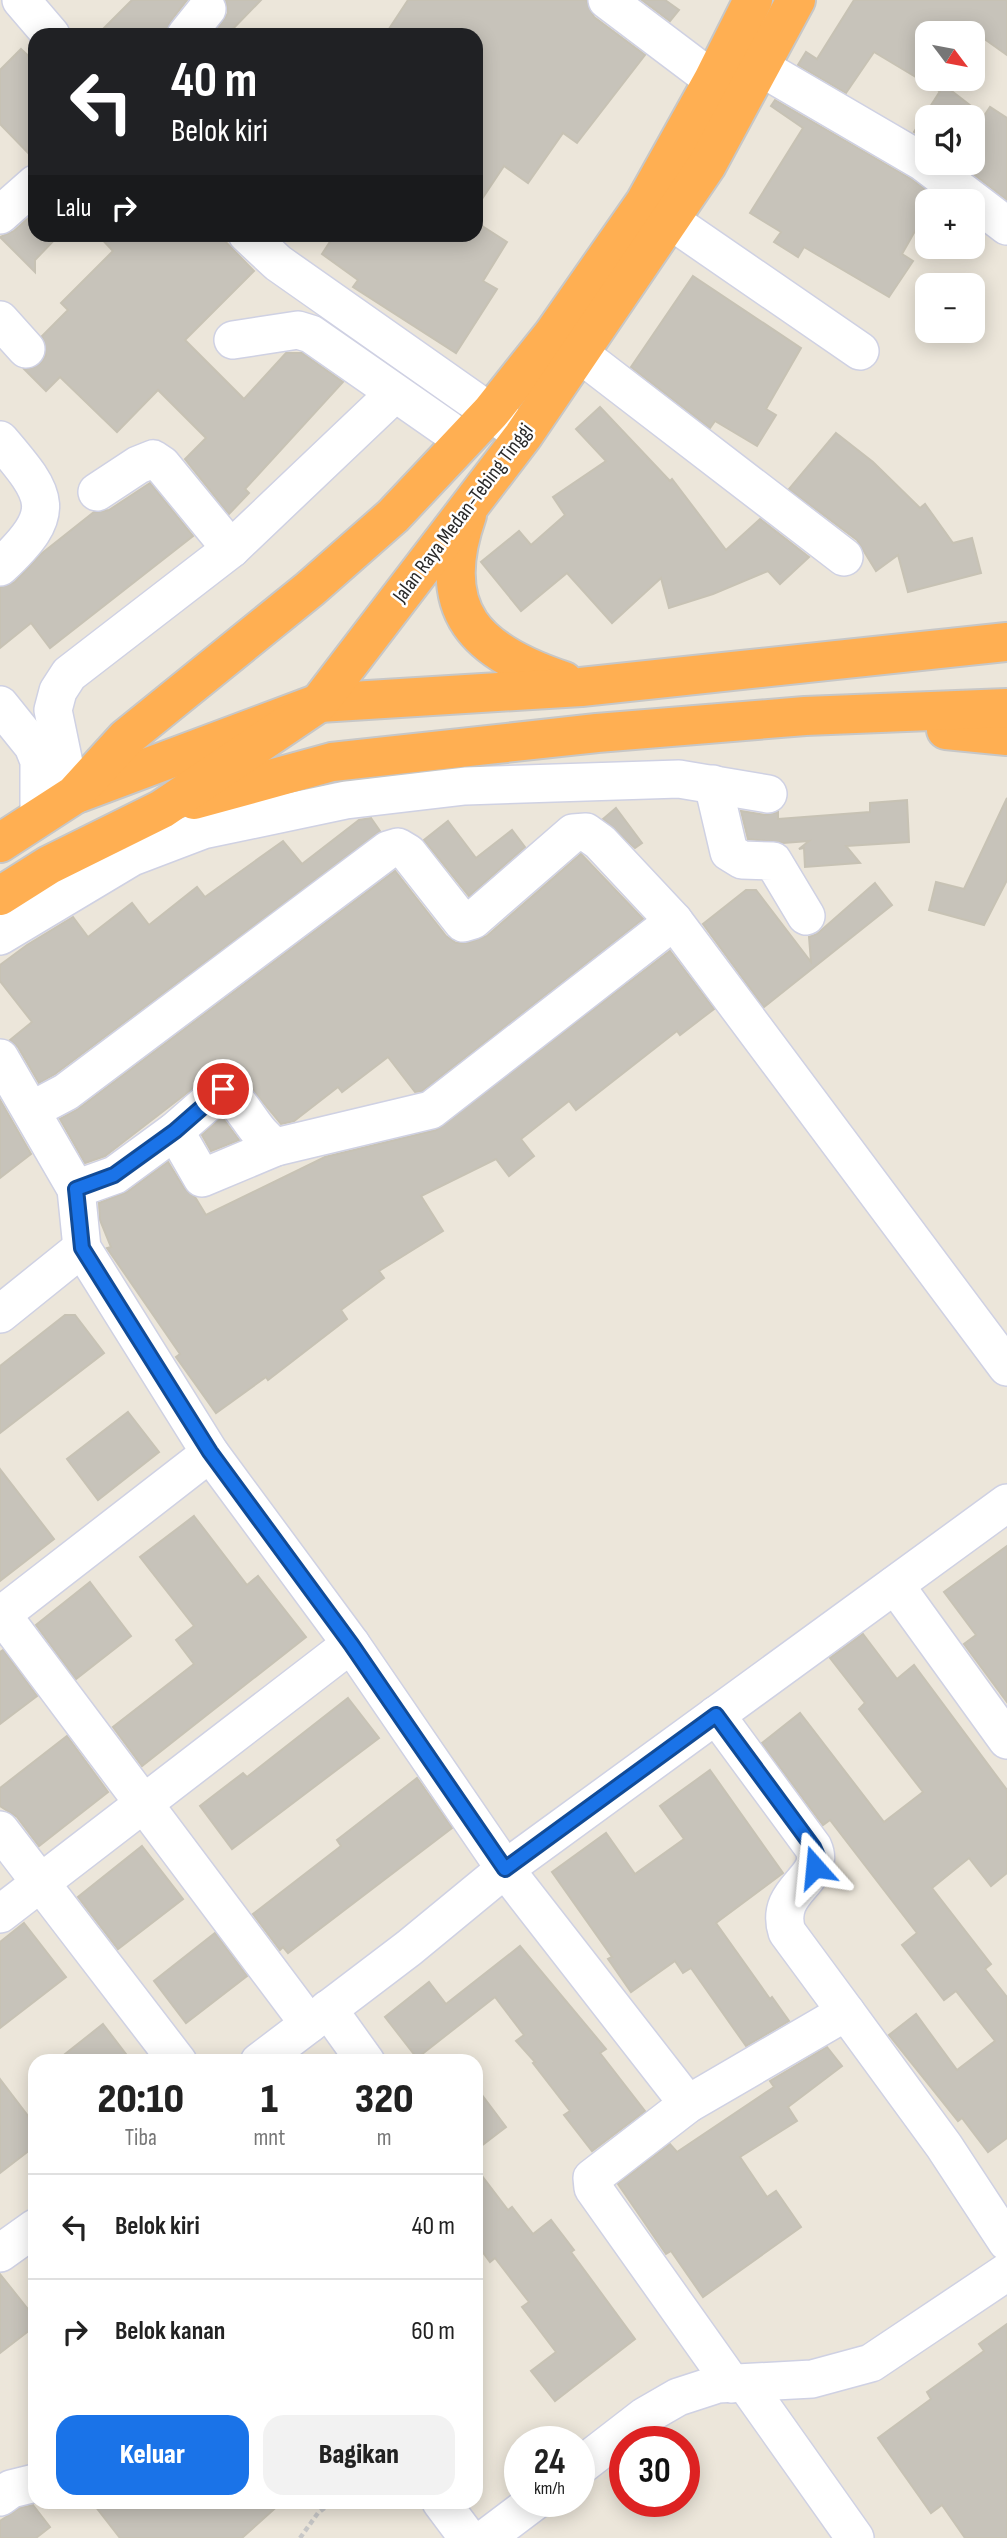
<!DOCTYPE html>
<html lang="id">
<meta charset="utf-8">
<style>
body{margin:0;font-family:"Sofia Sans Condensed",sans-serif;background:#f2f2f2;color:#222;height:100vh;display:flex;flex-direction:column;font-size:26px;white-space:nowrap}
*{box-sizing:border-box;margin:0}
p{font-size:23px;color:#767676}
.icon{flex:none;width:38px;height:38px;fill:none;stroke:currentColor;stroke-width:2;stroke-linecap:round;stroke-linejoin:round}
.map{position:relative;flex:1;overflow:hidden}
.panel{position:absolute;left:28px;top:2054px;width:455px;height:455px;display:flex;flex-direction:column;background:#fff;border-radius:21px;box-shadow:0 4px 18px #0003}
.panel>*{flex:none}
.top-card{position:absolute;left:28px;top:28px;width:455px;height:214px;border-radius:21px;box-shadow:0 4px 18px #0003;background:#202124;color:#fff;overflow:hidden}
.needle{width:46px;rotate:122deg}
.tools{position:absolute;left:915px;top:21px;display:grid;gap:14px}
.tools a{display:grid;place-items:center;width:70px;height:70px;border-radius:14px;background:#fff;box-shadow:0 4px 18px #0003;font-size:35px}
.speed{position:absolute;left:504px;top:2426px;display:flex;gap:14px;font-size:35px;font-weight:700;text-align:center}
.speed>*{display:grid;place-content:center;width:91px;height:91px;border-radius:50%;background:#fff;box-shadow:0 4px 18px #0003;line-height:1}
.speed small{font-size:18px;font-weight:400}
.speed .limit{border:10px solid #d22;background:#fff;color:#111}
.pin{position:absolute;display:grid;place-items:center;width:60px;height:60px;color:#fff;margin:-30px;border:4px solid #fff;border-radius:50%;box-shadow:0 2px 7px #0007}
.me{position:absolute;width:77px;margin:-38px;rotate:342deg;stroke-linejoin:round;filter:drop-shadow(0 0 5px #0008)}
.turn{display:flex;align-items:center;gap:24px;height:147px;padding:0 28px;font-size:32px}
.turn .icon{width:91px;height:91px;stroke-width:2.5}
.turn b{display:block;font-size:49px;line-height:60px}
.then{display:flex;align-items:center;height:66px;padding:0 28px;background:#0003;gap:14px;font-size:26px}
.eta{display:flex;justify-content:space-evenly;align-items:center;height:119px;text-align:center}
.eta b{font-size:42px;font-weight:800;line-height:49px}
.action{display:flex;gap:14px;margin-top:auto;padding:14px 28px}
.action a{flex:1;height:80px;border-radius:21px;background:#1a73e8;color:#fff;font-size:28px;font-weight:800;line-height:80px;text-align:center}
.action a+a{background:#f2f2f2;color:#222}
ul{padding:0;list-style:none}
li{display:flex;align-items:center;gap:21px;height:105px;padding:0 28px;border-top:2px solid #e0e0e0}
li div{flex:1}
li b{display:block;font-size:26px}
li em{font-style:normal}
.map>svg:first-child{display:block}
</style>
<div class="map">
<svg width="1007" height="2538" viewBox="0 0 1007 2538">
<rect width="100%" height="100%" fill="#ece6da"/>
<g fill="#c7c3ba" stroke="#c7c2b4" stroke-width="2">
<path d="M132,0H187L170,22L166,35H97Z"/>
<path d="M226,0H261L227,35H213L228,13Z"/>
<path d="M408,0H586L594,17L645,55L577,143L563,133L528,183L504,166L476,208V35H385Z"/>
<path d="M642,0H665L679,10L670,21Z"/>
<path d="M854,0H1007V55L976,33L973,38V33H928V79H947L939,91L874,52L846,93L798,65L806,52L817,59Z"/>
<path d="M21,49L35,62V160L0,124V70Z"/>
<path d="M944,85L984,116L990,107L1007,118V200L959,163H973V117H928V140L914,132Z"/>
<path d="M775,100L911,179L934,196L928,201V208L902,254L913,261L889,297L804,247L798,257L774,242L781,232L750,213L803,128L771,106Z"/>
<path d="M35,212V234H60L35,260V272L0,237L14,231Z"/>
<path d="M476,222L507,242L483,281L497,289L456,353L353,287L358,280L322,254L335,234H476Z"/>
<path d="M97,234H218L254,271L185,340L244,399L286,353H302L343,382L245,489L249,493L229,514L185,459L206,438L158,390L117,432L60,377L46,391L24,369L40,364L46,355L42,336L68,310L61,303L113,251Z"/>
<path d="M693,276L801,348L766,409L776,415L757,446L715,421L710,428L631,367Z"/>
<path d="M600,407L670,481L672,479L726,550L760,519L809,557L780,584L768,571L713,594L669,608L661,578L612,623L567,573L521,611L481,562L519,531L531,545L565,515L553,497L606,461L576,429Z"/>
<path d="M836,433L873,462L920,508L925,504L953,543L972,538L981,573L908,592L898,555L876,571L857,540L789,489Z"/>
<path d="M150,483L193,536L50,648L31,623L0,648V587L15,582L41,554L94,512L109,510Z"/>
<path d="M1007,798V880L984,925L929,910L936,882L964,889Z"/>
<path d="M907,800L909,842L846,846L860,863L805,867L804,848L799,849L809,841L783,843L748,839L741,811L765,815L778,812V819L870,812V803Z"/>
<path d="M616,808L642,843L635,848L603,819Z"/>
<path d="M371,818L380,831L55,1074L39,1083L18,1047L10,1040L32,1022L0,981V965L27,945L73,917L88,937L132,903L149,925L197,887L205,897L283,841L302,864L359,820Z"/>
<path d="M448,821L476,858L512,830L525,847L469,896L424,840Z"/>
<path d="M581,854L643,919L422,1091L415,1092L388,1057L342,1092L338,1087L294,1121L281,1124L244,1079L228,1069H218L105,1156L85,1163L60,1119L78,1109L395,871L446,936L456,943H468L487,936Z"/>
<path d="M875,883L892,905L764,1007L703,924L746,890H756L811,962L809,937L817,934Z"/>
<path d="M670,951L714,1009L680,1035L677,1031L576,1110L569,1101L521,1139L534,1156L509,1176L496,1159L421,1196L443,1231L379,1271L384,1278L341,1310L347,1319L268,1380L266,1377L216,1413L176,1357L180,1354L107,1248L111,1247L100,1220L99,1203L127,1192L168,1162L184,1188L195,1197L206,1215L325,1157L436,1130Z"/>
<path d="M0,1100L31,1154L0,1178Z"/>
<path d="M222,1117L239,1140L211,1151L202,1135Z"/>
<path d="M65,1315H75L104,1353L0,1433V1366Z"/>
<path d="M128,1412L159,1452L98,1500L67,1459Z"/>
<path d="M0,1469L54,1539L0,1581Z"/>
<path d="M194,1516L247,1585L258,1576L306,1637L142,1766L113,1727L194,1664L176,1640L194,1626L140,1557Z"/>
<path d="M1007,1546V1702L964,1644L976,1635L944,1592Z"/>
<path d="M90,1582L131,1636L76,1679L36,1625Z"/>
<path d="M863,1634L897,1679L914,1665L1007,1790V1873L991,1886L969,1858L932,1888L991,1964L985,1969L1007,1997V2138L988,2152L962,2118L958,2121L889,2035L916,2014L957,2070L995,2041L956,1991L944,2000L902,1945L917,1933L830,1820L823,1825L762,1743L800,1713L884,1822L923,1792L859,1709L865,1703L830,1658Z"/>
<path d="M3,1650L37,1696L0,1724V1652Z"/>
<path d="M348,1698L379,1738L232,1849L200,1806L243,1773L247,1777Z"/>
<path d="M67,1736L108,1792L39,1846L17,1817L0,1806V1788Z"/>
<path d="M710,1770L783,1873L716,1923L770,1999L772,1997L789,2021L746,2046L691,1968L683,1973L675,1961L631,1992L608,1959L612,1957L552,1872L606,1833L635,1874L684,1839L660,1806Z"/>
<path d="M417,1778L452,1828L288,1953L283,1947L280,1950L253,1914L341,1846L337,1840Z"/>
<path d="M142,1846L183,1899L118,1949L78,1897Z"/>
<path d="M24,1923L66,1977L0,2028V1942Z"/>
<path d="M215,1933L247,1976L186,2023L154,1981Z"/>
<path d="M520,1946L606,2049L600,2053L645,2111L592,2151L564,2115L570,2111L533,2063L535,2062L516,2041L524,2035L495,1997L417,2058L385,2017L429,1982L446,2004Z"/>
<path d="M103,2024L132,2062H55Z"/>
<path d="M827,2047L842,2066L788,2107L797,2121L740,2157L767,2197L776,2191L801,2227L703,2297L671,2251L666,2254L618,2184L670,2144L677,2152L774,2087L770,2081Z"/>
<path d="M0,2079L35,2125V2146L0,2173Z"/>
<path d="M476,2087L506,2127L476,2150Z"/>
<path d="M476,2168L508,2210L512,2207L533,2234L551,2220L574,2250L571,2252L635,2339L555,2401L531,2371L556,2352L522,2307L529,2302L495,2258L490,2262L476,2243Z"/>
<path d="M0,2274L35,2318V2326L0,2353Z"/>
<path d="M1007,2324V2538H965L942,2505L931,2513L878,2438L931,2399L927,2392L984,2351L979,2344Z"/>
<path d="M92,2502H282L242,2538H120Z"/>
<path d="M33,2505L50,2527L36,2538H0V2521L20,2508Z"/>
</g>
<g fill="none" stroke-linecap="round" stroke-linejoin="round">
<g stroke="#cfd1e3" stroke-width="40">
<g id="minor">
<path d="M21,0L51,35"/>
<path d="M607,0L713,80"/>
<path d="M186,35L207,9"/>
<path d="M762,68L923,162L1007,226"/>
<path d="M645,203L860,351"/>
<path d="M0,215L35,184"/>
<path d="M247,234L278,263L517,431"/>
<path d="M0,320L26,349"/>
<path d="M554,334L844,557"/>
<path d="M233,340L298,330L311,334L463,440"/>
<path d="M0,440C49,497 59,512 0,567"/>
<path d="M97,492L138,465L153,459L162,465L231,549"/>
<path d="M0,705L33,746L39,761V818"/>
<path d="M713,784L729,852L742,860L773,861L806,916"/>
<path d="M71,797L53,710L58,691L69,674L231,549L394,394"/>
<path d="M0,936L132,857L203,830L346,800L465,786L679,779L768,794"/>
<path d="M0,1058L76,1189L82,1248L210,1453L351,1644L505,1869L688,2104"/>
<path d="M32,1110L66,1092L388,850L398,847L408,853L463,923L473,920L573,833L586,832L600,842L674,921L1007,1367"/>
<path d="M175,1131L202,1178L276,1147L431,1110L674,921"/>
<path d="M76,1189L115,1175L175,1131L223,1089C245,1104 253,1133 276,1147"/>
<path d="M0,1314L82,1248"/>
<path d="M895,1585L1007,1740"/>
<path d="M0,1612L309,2024"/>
<path d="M0,1616L210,1453"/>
<path d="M716,1715L813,1847C828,1880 773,1888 787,1932L846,2012L688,2104L592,2178L593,2188L732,2384"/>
<path d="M0,1830L178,2062"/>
<path d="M0,1914L351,1644"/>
<path d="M328,2009L366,2062"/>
<path d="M846,2012L944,2146L1007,2242"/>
<path d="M259,2062L409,1948L505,1869L1007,1503"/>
<path d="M0,2253L35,2228"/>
<path d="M746,2384L855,2538"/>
<path d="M579,2467L645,2416L678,2397L718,2384L812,2379L871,2363L1007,2272"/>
<path d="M0,2497L11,2489L35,2483"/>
<path d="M441,2502L468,2538"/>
<path d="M486,2538L535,2501"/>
</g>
</g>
<g stroke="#c7c7c7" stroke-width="42">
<g id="highway">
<path d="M467,515C433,612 477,652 564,681"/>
<path d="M946,730L1007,736"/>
<path d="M79,793L319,703L581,687L1007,642"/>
<path d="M194,800L332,762L597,733L805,716L1007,708"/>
<path d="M0,843L74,795L126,738L310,589L393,516L491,412L553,334L645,202L713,80L753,0"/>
<path d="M0,896L49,865L162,809L319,703L523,436L580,352L707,165L796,0"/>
</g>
</g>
<path stroke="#c7c7c7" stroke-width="4.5" stroke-dasharray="5 3.5" stroke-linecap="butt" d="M300,2538L318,2513L332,2502"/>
<use href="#minor" stroke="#fff" stroke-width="37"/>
<use href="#highway" stroke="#ffaf52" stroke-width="38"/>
</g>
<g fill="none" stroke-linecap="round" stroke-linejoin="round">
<g stroke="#114b97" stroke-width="18">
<path id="route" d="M223,1089L175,1131L114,1175L76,1189L82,1248L210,1452L351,1644L505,1869L716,1715L813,1847L817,1856L815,1867"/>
</g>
<use href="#route" stroke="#1a73e8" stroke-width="12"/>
</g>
<g text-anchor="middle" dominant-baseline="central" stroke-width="5" stroke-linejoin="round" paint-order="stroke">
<g font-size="21" fill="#292929" stroke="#fff">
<text transform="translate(463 513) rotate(-53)">Jalan Raya Medan-Tebing Tinggi</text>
</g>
</g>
</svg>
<div class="tools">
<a><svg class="needle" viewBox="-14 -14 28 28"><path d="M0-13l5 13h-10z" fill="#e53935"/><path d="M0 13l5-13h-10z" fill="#767676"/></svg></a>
<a><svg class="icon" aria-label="sound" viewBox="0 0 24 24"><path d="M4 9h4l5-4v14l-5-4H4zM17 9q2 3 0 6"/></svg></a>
<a>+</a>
<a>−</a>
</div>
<div class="speed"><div>24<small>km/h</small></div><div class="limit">30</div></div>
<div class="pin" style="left:223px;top:1089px;background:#d93025"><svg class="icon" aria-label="arrive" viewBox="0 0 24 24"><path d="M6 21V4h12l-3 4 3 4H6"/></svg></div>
<svg class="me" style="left:815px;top:1867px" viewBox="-20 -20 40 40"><path d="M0-17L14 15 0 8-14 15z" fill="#1a73e8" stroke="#fff" stroke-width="4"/></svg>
<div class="top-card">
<div class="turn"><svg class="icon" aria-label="left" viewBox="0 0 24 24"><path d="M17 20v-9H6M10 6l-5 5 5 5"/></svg><div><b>40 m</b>Belok kiri</div></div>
<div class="then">Lalu<svg class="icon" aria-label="right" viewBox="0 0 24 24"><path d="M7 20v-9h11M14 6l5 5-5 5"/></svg></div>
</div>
<section class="panel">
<div class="eta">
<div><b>20:10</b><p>Tiba</p></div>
<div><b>1</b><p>mnt</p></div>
<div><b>320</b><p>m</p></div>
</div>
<ul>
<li><svg class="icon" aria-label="left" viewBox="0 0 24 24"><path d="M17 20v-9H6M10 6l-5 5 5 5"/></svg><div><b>Belok kiri</b></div><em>40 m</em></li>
<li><svg class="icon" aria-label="right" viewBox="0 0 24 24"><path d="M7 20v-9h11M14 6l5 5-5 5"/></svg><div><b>Belok kanan</b></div><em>60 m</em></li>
</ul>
<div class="action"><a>Keluar</a><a>Bagikan</a></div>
</section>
</div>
